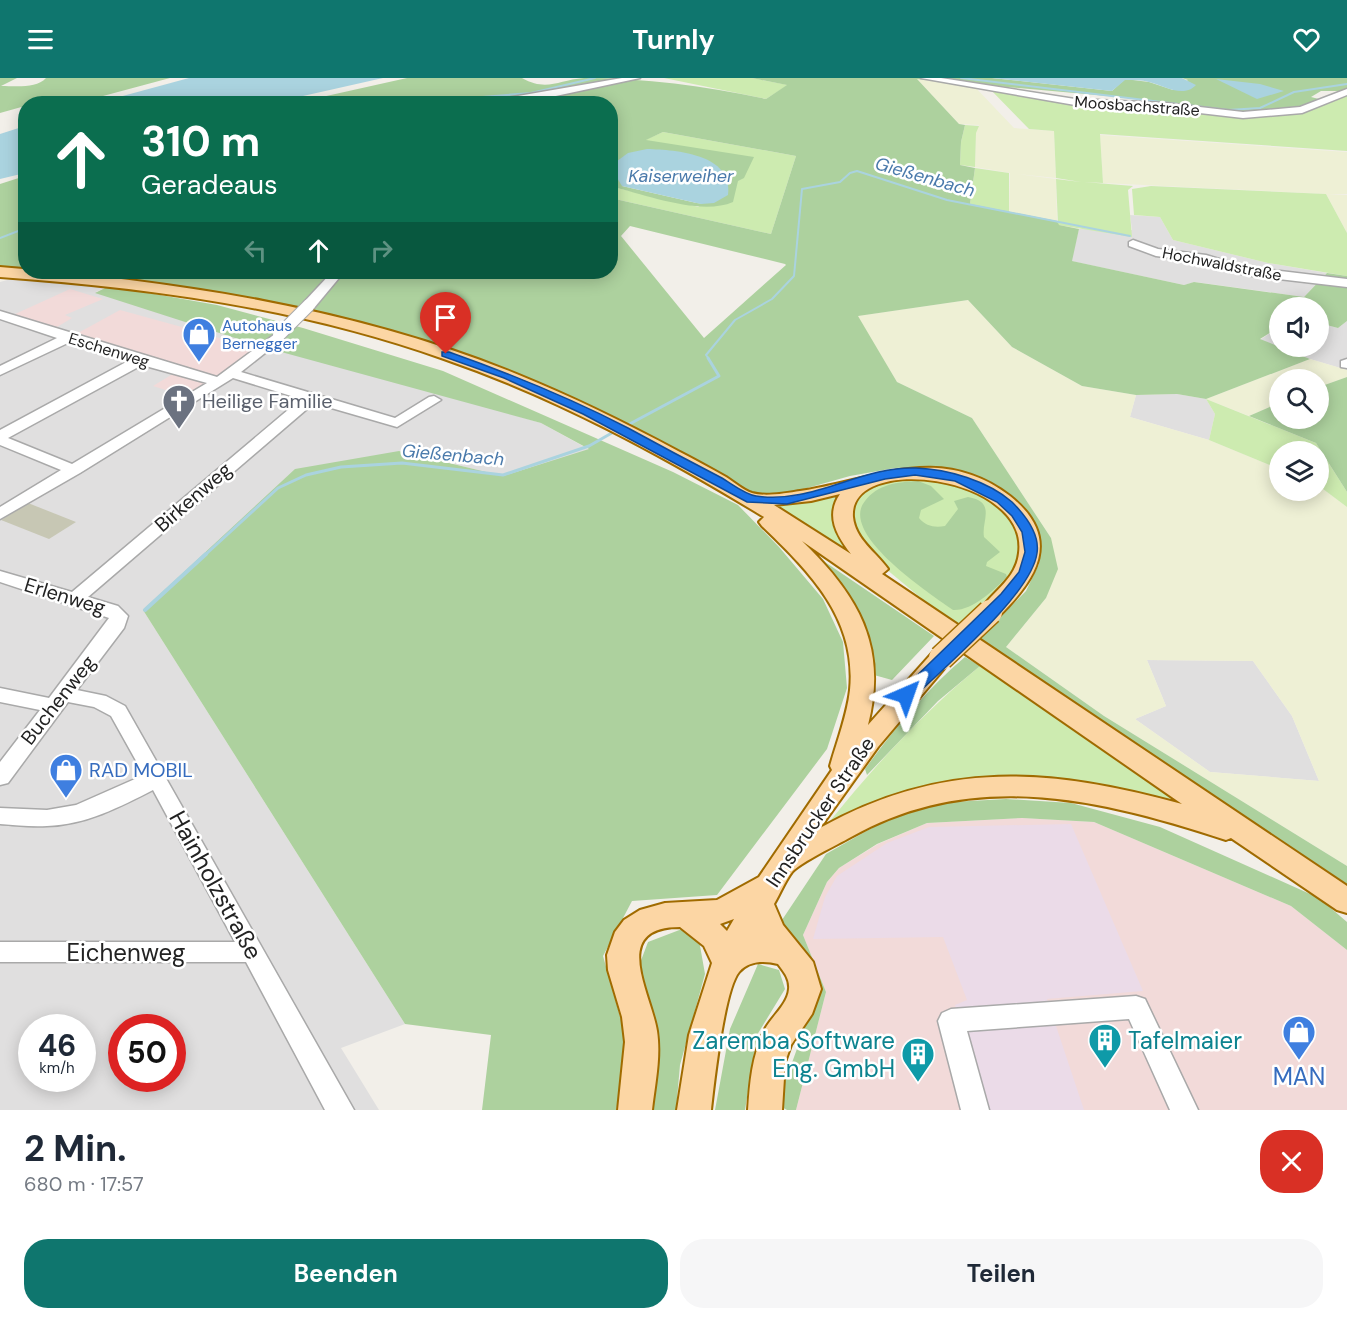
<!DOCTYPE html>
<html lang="de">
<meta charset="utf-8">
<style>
body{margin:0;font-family:"DM Sans",sans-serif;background:#f6f6f7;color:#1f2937;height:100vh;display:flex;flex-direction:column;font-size:22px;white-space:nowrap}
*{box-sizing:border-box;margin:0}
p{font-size:20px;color:#747a83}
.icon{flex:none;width:33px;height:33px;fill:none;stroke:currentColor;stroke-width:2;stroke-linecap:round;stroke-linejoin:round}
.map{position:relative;height:1032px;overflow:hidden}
.drawer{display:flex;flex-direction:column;background:#fff;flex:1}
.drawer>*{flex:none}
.top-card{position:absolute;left:18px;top:18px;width:600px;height:183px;border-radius:24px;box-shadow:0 3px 15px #0003;background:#0b6e4f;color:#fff;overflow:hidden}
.controls{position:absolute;left:1269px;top:219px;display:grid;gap:12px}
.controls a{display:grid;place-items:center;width:60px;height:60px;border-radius:50%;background:#fff;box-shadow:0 3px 15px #0003;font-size:30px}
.speed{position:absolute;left:18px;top:936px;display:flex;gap:12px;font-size:30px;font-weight:700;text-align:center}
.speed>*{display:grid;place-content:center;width:78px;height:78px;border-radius:50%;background:#fff;box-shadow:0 3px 15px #0003;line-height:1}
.speed small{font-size:15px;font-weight:400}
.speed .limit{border:9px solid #d22;background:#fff;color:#111}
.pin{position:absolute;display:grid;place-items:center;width:51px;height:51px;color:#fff;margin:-62px -26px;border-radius:50% 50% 50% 0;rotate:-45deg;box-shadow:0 0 6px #0007}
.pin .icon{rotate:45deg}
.me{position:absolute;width:66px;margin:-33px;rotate:43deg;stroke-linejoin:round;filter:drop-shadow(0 0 4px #0008)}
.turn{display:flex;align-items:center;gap:21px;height:126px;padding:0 24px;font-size:27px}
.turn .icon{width:78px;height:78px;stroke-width:2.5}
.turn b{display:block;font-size:42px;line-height:51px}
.lanes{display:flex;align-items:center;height:57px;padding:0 24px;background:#0003;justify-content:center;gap:30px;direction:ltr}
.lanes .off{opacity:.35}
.round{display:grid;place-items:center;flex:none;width:63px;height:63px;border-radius:24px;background:#f6f6f7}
.overview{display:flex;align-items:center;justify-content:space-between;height:102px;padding:0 24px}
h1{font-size:36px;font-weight:700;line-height:45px}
.button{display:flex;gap:12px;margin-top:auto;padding:12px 24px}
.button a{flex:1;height:69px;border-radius:24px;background:#0f766e;color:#fff;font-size:24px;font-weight:700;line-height:69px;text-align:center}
.button a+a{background:#f6f6f7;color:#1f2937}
header{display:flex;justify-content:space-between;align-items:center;height:78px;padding:0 24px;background:#0f766e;color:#fff;font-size:27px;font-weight:700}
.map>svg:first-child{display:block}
</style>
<header><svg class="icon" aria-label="menu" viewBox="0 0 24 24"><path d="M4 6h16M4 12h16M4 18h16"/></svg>Turnly<svg class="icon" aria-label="heart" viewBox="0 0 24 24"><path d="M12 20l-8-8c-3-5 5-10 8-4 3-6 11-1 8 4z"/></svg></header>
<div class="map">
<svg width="1347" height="1032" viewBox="0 0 1347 1032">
<rect width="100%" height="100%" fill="#f2efe9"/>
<g fill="#e0dfdf" fill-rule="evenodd">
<path d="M1130,137L1160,139L1173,162L1268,185L1327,195L1304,219L1195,204L1184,207L1071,183L1079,151L1132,152Z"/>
<path d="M18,199L109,208L96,214L541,345L590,372L503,398L399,373L143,532L405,946L341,970L379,1032H0V204ZM79,255L255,271L154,308L182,291ZM32,950H82V1000H32ZM122,950H172V1000H122Z"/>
<path d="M1347,243V292L1310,281L1260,262L1279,249L1280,268H1318L1319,245L1338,250Z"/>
<path d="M1177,316L1206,321L1215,336L1209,362L1130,339L1136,317Z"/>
<path d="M1147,582L1253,583L1292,638L1319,703L1210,694L1135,641L1166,628Z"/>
</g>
<g fill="#f2dad9">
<path d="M70,211L103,221L65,237L72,240L57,249L13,237Z"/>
<path d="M120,232L189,251L256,271L188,319L153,308L181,291L78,255Z"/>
<path d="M1022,740L1094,744L1291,828L1347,872V1032H796L826,914L803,857L827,804L839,790L878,766L927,745Z"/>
</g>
<path fill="#ebdbe8" d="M1071,746L1143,913L1047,921L1084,1032H986L955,927L967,922L943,859L813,861L825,819L837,798L887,765L929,749Z"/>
<path fill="#c7c7b4" d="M28,425L76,444L49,461L1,442Z"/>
<g fill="#eef0d5" fill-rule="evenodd">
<path d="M916,0L974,8L1014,50L1054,53L1056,100L1017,96L1056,101L1057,143L1009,135L1010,95L975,89L976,54L979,47L959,46Z"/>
<path d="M1100,57L1347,74V116H1327L1347,117V155L1326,116L1103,105Z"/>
<path d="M968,222L1012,269L1082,308L1136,317L1130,339L1209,362L1279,391L1280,412H1318L1319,408L1347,429V788L1104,638L1006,569L1046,520L1051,460L972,340L897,304L857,238ZM1147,582L1253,583L1292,638L1319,703L1210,694L1135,641L1166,628Z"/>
<path d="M1310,281L1347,292V299L1319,309L1318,302H1280L1279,325L1249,338L1206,321Z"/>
</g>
<g fill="#cdebb0">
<path d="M664,0H752L788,7L766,21Z"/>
<path d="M989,10L1056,22L1244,37L1347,16V73L1100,56L1103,105L1084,104L1133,108L1128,112L1132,159L1058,147L1056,101L1081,104L1056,100L1054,53L1029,51Z"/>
<path d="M965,47L979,48L976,55L975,89L960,87L961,64Z"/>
<path d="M663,54L796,78L771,156L615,121L613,109L699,129L645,62Z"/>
<path d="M975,90L1009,95V135L970,126Z"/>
<path d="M1151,108L1326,116L1347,155V198L1268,185L1173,162L1160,139L1134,137L1132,111Z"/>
<path d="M1206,321L1316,365L1347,414V429L1319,408L1318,374H1280L1279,391L1209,362L1215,336Z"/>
<path d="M887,401L956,403L1005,430L1024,464L1014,499L956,549L880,486L857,461L850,424Z"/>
<path d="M842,411L849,472L846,473L776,429Z"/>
<path d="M980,588L1182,720L1187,731L1061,701H954L830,743C876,686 924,634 980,588Z"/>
</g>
<g fill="#add19e" fill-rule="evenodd">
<path d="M0,0H17L1,8C15,8 36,11 46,0H170L77,25L26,26L25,28L0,35Z"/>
<path d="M407,0H522C547,14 558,2 584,0C646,0 705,8 766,21L787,7L752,0H992L1112,13L1125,1L1149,4L1173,12L1188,2L1182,0H1347V13H1321L1311,19L1323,22L1301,29L1260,35L1225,34L1130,20L917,1L959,46L965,47L961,64L960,87L975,90L970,126L1057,143L1059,147L1079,151L1072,183L1184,207L1194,204L1304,219L1327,195L1347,198V243L1338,250L1319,245L1318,230H1280L1279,249L1260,261L1310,281L1206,321L1177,316L1136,317L1082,308L1012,269L968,222L858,238L897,304L972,340L1051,460L1058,491L1046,520L1006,569L1104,638L1347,788V806L978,561L1026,513L1039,486L1041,461L1032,444L1005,414L974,400L927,389L895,390L850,398L786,416L755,417L643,355L554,313L292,230L134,201L62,194H610V26L295,25ZM663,54L796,78L771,156L615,121L613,109C647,117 701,138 733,124L738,103L744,100L754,79L646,62ZM717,89L730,104L701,126L622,108ZM630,148L785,186L786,187L704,260L621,158Z"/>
<path d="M25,98V190L0,189V106Z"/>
<path d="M109,208L217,227L303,250L443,293L673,394L738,427L779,469L823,521L843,564L847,610L827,671L717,817L632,823L603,878L630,974L616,1032H482L491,957L405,946L143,532L295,391L399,373L503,398L589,371L541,345L263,269L95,215Z"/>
<path d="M1347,299V414L1316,365L1249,338L1279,325L1280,340H1318L1319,309Z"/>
<path d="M918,403L931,408L944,421L921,432L919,440C926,448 934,450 945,448L958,431L954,423L968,419C997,424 981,443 984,459L1000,474L987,484L986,488L1006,496L1007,499C994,512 972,533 953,532C931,516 838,456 865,423C878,406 897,404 918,403Z"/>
<path d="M819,480L934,558L892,602L874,597L865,549L835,500Z"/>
<path d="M965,579L980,588L938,623L867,697L865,691C895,650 926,612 965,579Z"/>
<path d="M1006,721L1071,725L1160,749L1319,820L1347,844V872L1291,828L1094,744L1022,740L927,745L877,766L839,790L827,804L803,857L826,914L796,1032H787L777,1026L806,946L814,912L780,845L826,776L884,743L933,725Z"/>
<path d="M682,851L699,862L705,896L680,987L676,1032H645L634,901L648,864Z"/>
<path d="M758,886L779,892L785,911L757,957L745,1032H715L730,951Z"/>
</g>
<g fill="#aad3df">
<path d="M189,0H383L272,25H97Z"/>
<path d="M992,0H1182L1196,7C1183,21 1163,7 1149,4C1142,2 1133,2 1125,2L1112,13Z"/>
<path d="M1216,1L1260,6L1284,13L1257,21Z"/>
<path d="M25,48V95L0,101V56Z"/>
<path d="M647,71C677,72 733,76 728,117L714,125L701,126L622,108L614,95L613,86L628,75Z"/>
</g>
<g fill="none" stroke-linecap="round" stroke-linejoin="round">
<g stroke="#aad3df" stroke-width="2">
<path d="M961,0L1228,32L1260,30L1294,14L1347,6"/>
<path d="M396,26L531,15L595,0"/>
<path d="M0,160L26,150"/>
<path d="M709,281L706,277L735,242L772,221L794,198L802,111L840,104L850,95L857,93L947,122L1130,158"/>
</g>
<g stroke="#aad3df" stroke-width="3">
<path d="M624,349L719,298L708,280"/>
<path d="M205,477L278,410L306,397L341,389L402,385L503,397L589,368L617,352"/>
</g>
<path stroke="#aad3df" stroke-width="4" d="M145,532L206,476"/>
<g stroke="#a9a9a9" stroke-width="3">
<g id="minor">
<path d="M622,0H640L551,19L500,26H472Z"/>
<path d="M921,0H941L1075,21L1165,25L1243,34L1300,29L1347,11V17L1302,35L1243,40L1165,31L1075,27Z"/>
<path d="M1133,162L1158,171L1206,177L1246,189L1347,201V209L1245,197L1204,184L1156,178L1129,168V164Z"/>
<path d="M332,194H344L314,230H304V224Z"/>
<path d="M0,233L217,299L279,253L284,254V260L241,294L395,340L429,319L434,318L441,322L397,349L314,325L88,519L118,528L128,538L124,550L77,612L106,618L125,628L354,1032H325L246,884H0V864H235L153,712C120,729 85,747 47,748C31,749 16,747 0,746V730L47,732L76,727L144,697L111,638L94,629L68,624L8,705L0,707V684L40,632L0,624V610L49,620L109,540L0,504V493L72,514L301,321L233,300L80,395L0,441V429L61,392L0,367V352L128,283L70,264L0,297V288L57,260L0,241ZM142,287L207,305L72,386L8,360Z"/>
<path d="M1347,281V290L1341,289V283Z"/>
<path d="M1136,918L1145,921L1198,1032H1170L1129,941L967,953L989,1032H961L938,943L942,935L951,931Z"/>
</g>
</g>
<g stroke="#a06b00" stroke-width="4">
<path id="major" d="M0,189C173,203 354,229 519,297C573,319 626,345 678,373C694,381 710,390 726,399C734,404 743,412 752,415C766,419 786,415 800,413C874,402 939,364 1010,418C1063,460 1037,501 998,539L990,541L982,539L979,534C992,513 1016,502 1019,475C1029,397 848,374 853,439C855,461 876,474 888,491L882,496L1347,808V835L1337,832L1231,760L1226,762C1100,721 974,690 851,759C837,767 801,784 792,794C785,803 780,816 774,826L783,847L813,884L821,911L812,936L791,967L785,984L782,1032H748C750,1003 752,978 765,951C772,938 788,926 789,911C790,901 784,894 778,886C766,883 749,882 739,894C724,912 714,1006 711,1032H677L689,957L712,885L704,868L680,849C609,849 651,915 657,953C661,979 655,1006 652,1032H618L625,964L622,939L608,892L607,877L615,854L624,842L640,832L665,825L717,822L759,799L832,692L830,688C837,663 847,638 850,612C857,541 810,494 762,448L759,444L764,439C662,377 557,320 444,281C301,230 151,210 0,199ZM840,416C825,438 837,458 851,476L774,427L811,423ZM802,463L1182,726C1051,690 943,681 820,750L878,669L953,580L949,574L941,572L933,574L868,647C888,568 858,517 802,463ZM734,841L727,853L720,846Z"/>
</g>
<use href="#minor" fill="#fff" fill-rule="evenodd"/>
<use href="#major" fill="#fcd6a4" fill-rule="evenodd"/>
<g stroke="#a9a9a9" stroke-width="14" stroke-linecap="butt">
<path id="minor-bridge" d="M279,257L309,227"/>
</g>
<g stroke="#a06b00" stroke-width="27" stroke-linecap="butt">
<path id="major-bridge" d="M941,580L990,534"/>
</g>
<use href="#minor-bridge" stroke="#fff" stroke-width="12"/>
<use href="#major-bridge" stroke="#fcd6a4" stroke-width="24"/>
</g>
<path fill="#1a73e8" stroke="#114b97" stroke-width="1.5" d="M442,274H449C511,296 570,320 628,350C659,367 689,383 720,399C731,405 744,416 756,418C811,427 861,388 916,390C948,391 988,403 1012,424C1025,437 1040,456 1037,475C1032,516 943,590 912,621H901L899,617L901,613L1001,516L1019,494L1025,474L1022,454L1012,438L997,424L955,403L915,397L885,401L787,426L747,424L583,336L504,300L442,278Z"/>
<defs>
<g id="shop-pin" transform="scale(1.725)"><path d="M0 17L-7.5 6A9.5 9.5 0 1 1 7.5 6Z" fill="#3f7fe0" stroke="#fff"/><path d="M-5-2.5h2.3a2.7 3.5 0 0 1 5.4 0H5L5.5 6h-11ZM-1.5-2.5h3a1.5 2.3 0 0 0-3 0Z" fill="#fff"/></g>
<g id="church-pin" transform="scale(1.725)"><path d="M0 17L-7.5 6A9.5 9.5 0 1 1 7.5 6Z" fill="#6b7280" stroke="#fff"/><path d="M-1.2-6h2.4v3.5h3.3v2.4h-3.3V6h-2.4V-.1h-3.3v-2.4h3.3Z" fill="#fff"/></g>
<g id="building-pin" transform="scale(1.725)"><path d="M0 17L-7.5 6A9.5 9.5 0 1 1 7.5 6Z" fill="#0f9aa8" stroke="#fff"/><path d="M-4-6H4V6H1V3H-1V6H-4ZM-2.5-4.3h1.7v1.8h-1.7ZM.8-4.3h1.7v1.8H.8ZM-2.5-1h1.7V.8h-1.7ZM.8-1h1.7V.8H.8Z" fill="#fff"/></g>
</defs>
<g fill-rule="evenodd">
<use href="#shop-pin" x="199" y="256"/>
<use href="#church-pin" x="179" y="323"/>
<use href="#shop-pin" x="66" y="692"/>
<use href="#shop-pin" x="1299" y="954"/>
<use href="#building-pin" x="1105" y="962"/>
<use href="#building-pin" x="918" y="976"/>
</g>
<g text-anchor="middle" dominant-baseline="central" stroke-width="5" stroke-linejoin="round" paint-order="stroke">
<g font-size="16" fill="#222" stroke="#fff">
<text transform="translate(1137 28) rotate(4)">Moosbachstraße</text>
<text transform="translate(1222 186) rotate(11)">Hochwaldstraße</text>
<text transform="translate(109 272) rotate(17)">Eschenweg</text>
</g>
<g font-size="16" fill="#366cbe" stroke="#fff" text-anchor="start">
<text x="222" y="247">Autohaus<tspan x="222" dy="18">Bernegger</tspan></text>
</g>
<g font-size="18" font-style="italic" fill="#4a7aab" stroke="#fff">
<text x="681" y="98">Kaiserweiher</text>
<text transform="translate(925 99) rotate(16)">Gießenbach</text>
<text transform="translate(453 377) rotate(5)">Gießenbach</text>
</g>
<g font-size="20" fill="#5b616d" stroke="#fff" text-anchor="start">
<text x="202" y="323">Heilige Familie</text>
</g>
<g font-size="20" fill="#222" stroke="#fff">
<text transform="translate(193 419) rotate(-41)">Birkenweg</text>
<text transform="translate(65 518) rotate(17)">Erlenweg</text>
<text transform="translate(58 622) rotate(-52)">Buchenweg</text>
<text transform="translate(820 734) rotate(-56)">Innsbrucker Straße</text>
</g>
<g font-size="20" fill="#366cbe" stroke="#fff" text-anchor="start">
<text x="89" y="692">RAD MOBIL</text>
</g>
<g font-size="24" fill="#222" stroke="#fff">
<text transform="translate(216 807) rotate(61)">Hainholzstraße</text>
<text x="126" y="874">Eichenweg</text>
</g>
<g font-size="24" fill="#0d838f" stroke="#fff" text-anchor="end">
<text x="895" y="962">Zaremba Software<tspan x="895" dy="28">Eng. GmbH</tspan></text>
<text x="1128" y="962" text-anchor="start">Tafelmaier</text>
</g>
<g font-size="24" fill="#366cbe" stroke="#fff">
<text x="1299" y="998">MAN</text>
</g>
</g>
</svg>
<div class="controls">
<a><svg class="icon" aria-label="sound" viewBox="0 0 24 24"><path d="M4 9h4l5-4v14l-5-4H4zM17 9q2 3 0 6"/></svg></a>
<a><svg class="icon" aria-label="search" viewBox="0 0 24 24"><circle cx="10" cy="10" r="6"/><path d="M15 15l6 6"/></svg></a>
<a><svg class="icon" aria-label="layers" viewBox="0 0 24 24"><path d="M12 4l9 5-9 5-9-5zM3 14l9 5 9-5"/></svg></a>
</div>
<div class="speed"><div>46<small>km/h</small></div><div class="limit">50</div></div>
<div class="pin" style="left:446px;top:276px;background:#d93025"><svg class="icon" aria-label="arrive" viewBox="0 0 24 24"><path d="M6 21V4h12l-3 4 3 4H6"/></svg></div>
<svg class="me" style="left:906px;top:617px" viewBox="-20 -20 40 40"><path d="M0-17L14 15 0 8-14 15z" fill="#1a73e8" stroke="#fff" stroke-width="4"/></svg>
<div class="top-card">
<div class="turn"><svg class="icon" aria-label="ahead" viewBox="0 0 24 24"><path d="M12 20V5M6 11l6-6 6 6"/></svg><div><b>310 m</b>Geradeaus</div></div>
<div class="lanes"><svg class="icon off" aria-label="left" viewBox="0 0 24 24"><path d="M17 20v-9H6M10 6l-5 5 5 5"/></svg><svg class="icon" aria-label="ahead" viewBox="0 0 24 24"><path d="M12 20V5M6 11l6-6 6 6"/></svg><svg class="icon off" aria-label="right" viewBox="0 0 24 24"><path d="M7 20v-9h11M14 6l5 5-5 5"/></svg></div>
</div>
</div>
<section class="drawer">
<div class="overview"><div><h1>2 Min.</h1><p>680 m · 17:57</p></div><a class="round" style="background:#d93025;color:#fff"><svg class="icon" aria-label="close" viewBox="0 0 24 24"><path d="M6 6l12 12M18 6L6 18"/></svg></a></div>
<div class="button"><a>Beenden</a><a>Teilen</a></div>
</section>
